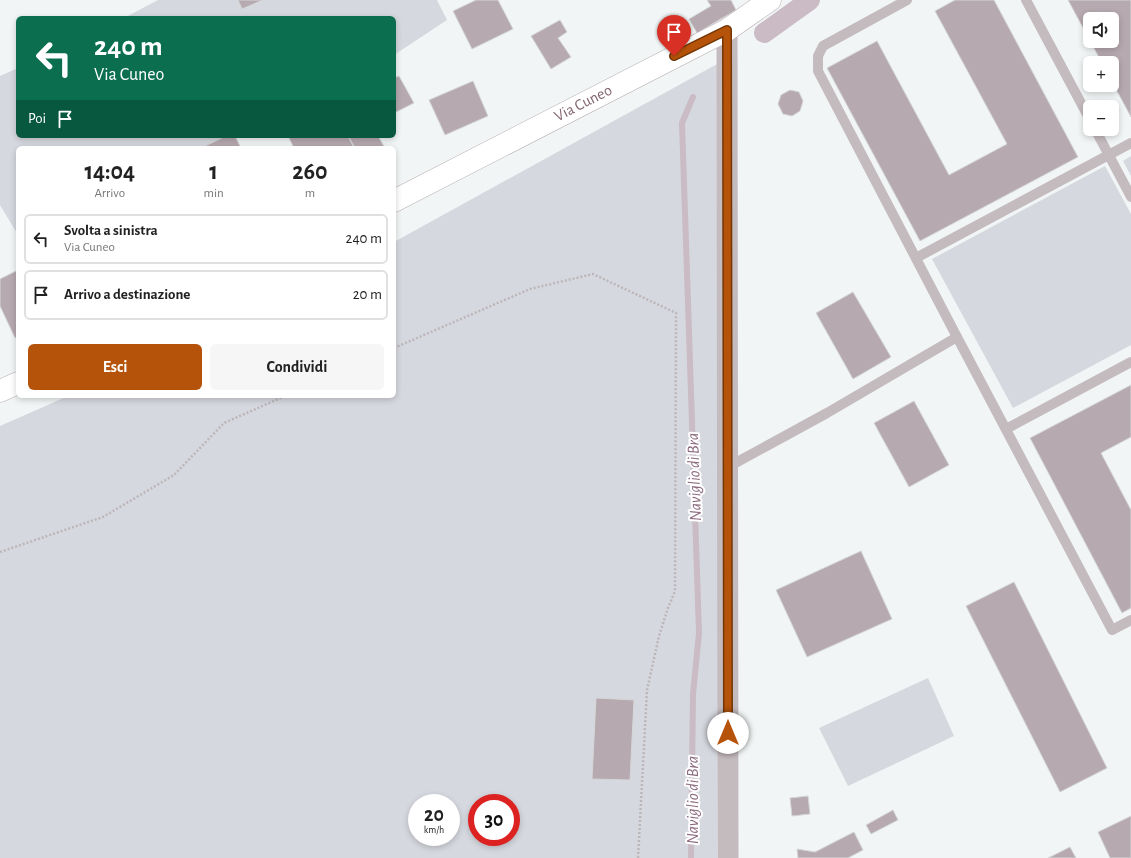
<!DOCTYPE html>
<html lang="it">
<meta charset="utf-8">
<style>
body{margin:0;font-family:"Alegreya Sans",sans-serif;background:#f6f6f6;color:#222;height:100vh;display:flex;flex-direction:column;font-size:15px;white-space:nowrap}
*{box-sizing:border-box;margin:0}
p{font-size:13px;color:#767676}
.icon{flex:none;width:22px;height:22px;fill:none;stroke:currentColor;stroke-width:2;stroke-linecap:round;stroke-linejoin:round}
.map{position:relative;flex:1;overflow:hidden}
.panel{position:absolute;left:16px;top:146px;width:380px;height:252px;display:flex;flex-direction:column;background:#fff;border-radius:6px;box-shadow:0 2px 6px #0003}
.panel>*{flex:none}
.guide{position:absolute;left:16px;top:16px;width:380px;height:122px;border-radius:6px;box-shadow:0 2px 6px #0003;background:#0b6e4f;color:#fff;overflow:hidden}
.controls{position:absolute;left:1083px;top:12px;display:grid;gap:8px}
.controls a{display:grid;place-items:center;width:36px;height:36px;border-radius:6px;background:#fff;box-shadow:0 2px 6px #0003;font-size:20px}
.speed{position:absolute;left:408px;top:794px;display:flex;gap:8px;font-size:20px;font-weight:700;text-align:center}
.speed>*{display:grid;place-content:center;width:52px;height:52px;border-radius:50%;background:#fff;box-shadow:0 2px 6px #0003;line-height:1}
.speed small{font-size:10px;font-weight:400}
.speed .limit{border:6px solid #d22;background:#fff;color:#111}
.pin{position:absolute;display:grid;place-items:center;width:34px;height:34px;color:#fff;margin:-41px -17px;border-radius:50% 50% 50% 0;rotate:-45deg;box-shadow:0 0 4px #0007}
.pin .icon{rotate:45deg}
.me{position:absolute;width:44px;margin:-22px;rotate:0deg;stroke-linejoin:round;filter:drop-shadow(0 0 3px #0008)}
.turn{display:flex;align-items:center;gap:14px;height:84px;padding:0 12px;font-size:18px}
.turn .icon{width:52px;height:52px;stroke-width:2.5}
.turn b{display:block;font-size:28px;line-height:34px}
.then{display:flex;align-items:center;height:38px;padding:0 12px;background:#0003;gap:8px;font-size:15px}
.eta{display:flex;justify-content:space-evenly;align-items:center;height:68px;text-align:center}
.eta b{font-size:24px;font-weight:600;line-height:28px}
.action{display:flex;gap:8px;margin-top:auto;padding:8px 12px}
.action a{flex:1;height:46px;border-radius:6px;background:#b45309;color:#fff;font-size:16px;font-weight:600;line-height:46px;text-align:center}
.action a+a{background:#f6f6f6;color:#222}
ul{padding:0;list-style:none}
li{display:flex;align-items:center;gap:12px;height:50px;margin:0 8px 6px;padding:0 4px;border:2px solid #e0e0e0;border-radius:6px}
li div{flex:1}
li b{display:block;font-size:15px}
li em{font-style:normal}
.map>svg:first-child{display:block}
</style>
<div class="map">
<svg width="1131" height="858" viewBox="0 0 1131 858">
<rect width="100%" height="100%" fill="#f2f5f5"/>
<g fill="#d6d8df" fill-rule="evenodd">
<path d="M158,0H437L447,20L394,55V18H124Z"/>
<path d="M728,58L720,116L717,858H0V426L68,396H394V242ZM417,803H451V837H417ZM477,803H511V837H477Z"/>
<path d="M18,68V136H226L201,148H18V235L0,205V76Z"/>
<path d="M1131,156V176L1123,161Z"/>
<path d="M1105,166L1131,214V345L1013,408L932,259Z"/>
<path d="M928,678L954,736L848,786L819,728Z"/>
</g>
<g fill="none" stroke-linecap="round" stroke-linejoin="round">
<path stroke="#cabbc4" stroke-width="6" d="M691,858L693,694L699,633L682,123L693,97"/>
<path stroke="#cabbc4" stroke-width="20" d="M764,33L810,0"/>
</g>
<g fill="#b6a9af" stroke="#d4d6d6" fill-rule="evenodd">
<path d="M238,0H263L242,9Z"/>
<path d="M476,0H498L513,29L472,49L453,11Z"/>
<path d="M707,0H731L736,10L697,33L689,19L711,6Z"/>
<path d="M955,0H994L1078,157L920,241L827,68L877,41L949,175L1007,144L935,11Z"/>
<path d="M1068,0H1131V117L1112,82V63H1102ZM1090,19H1112V41H1090Z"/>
<path d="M560,20L567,32L558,38L571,57L551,69L531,36Z"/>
<path d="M399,76L414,103L394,113V78Z"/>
<path d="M473,81L488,116L445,135L429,100Z"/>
<path d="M790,90L799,92L803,101L800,111L792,116L783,114L778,104L781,95Z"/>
<path d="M226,136H235L241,148H201Z"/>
<path d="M288,136H348L354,148H294Z"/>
<path d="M350,136H378L385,148H355L349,137Z"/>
<path d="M18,270V336L15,338L0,306V279Z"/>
<path d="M853,292L891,357L853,379L816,313Z"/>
<path d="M1131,385V437L1101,453L1131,510V608L1122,613L1030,438Z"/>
<path d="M914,401L949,465L909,487L874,423Z"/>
<path d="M861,551L892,619L807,657L776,590Z"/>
<path d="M1014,582L1107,768L1060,792L966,606Z"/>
<path d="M596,698L634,700L630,780L592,779Z"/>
<path d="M808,796L810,814L792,816L790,798Z"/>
<path d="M893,810L898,820L871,834L866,825Z"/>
<path d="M1131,816V858H1110L1098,832Z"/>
<path d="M854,832L863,850L848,858H798L797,849L815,852Z"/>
<path d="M1070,847L1076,858H1048Z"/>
</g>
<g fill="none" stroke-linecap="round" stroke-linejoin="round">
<g stroke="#b8afb3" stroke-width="23">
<g id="primary">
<path d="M394,201L727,30L770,0"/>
<path d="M0,391L18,383"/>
</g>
</g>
<g stroke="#bcb6b8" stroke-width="2.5" stroke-dasharray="2 2" stroke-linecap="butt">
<path d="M394,348L530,289L593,274L676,313L675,591L668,608L659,636L647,690L638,858"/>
<path d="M0,552L103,517L174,475L224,423L285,396"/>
</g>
<g stroke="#c4bbbf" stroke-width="10">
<path d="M907,0L823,46L818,56V71L957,337L1112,630L1131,620"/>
<path d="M1026,0L1090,120"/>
<path d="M1095,129L1131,197"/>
<path d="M916,258L1131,143"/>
<path d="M1006,429L1131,362"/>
<path d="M728,467L827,413L957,337"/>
</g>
<path stroke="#c4bbbf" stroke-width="21" d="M727,30L728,858"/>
<use href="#primary" stroke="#fff" stroke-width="22"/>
</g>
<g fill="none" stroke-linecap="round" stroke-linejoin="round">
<g stroke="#753606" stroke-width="10">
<path id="route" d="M674,56L727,30L728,733"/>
</g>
<use href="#route" stroke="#b45309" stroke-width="7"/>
</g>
<g text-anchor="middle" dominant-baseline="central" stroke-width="4" stroke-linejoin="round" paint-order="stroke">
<g font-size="16" fill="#826571" stroke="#fff">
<text transform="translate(583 103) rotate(-27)">Via Cuneo</text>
</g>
<g font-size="17" font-style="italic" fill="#8c6b7f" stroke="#fff">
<text transform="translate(694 477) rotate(-92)">Naviglio di Bra</text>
<text transform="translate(692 800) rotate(-90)">Naviglio di Bra</text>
</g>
</g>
</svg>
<div class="controls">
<a><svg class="icon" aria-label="sound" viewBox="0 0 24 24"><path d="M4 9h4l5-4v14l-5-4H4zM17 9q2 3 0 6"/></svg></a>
<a>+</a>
<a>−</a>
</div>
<div class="speed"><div>20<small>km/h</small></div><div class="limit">30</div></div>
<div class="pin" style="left:674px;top:56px;background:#d93025"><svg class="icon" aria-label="arrive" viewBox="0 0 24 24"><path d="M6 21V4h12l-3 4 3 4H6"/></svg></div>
<svg class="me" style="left:728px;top:733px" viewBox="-20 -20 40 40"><circle r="19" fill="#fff"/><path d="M0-13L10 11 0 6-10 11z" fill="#b45309"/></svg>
<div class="guide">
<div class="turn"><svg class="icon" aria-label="left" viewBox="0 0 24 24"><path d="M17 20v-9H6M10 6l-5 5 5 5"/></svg><div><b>240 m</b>Via Cuneo</div></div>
<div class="then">Poi<svg class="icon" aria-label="arrive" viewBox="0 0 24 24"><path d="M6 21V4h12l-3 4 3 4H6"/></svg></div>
</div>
<section class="panel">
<div class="eta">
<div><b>14:04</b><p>Arrivo</p></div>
<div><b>1</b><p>min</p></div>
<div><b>260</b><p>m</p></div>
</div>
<ul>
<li><svg class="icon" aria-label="left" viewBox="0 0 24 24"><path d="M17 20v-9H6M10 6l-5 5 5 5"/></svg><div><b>Svolta a sinistra</b><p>Via Cuneo</p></div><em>240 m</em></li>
<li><svg class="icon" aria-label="arrive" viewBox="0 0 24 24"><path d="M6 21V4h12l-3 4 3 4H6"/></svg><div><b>Arrivo a destinazione</b></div><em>20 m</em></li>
</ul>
<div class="action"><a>Esci</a><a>Condividi</a></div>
</section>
</div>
